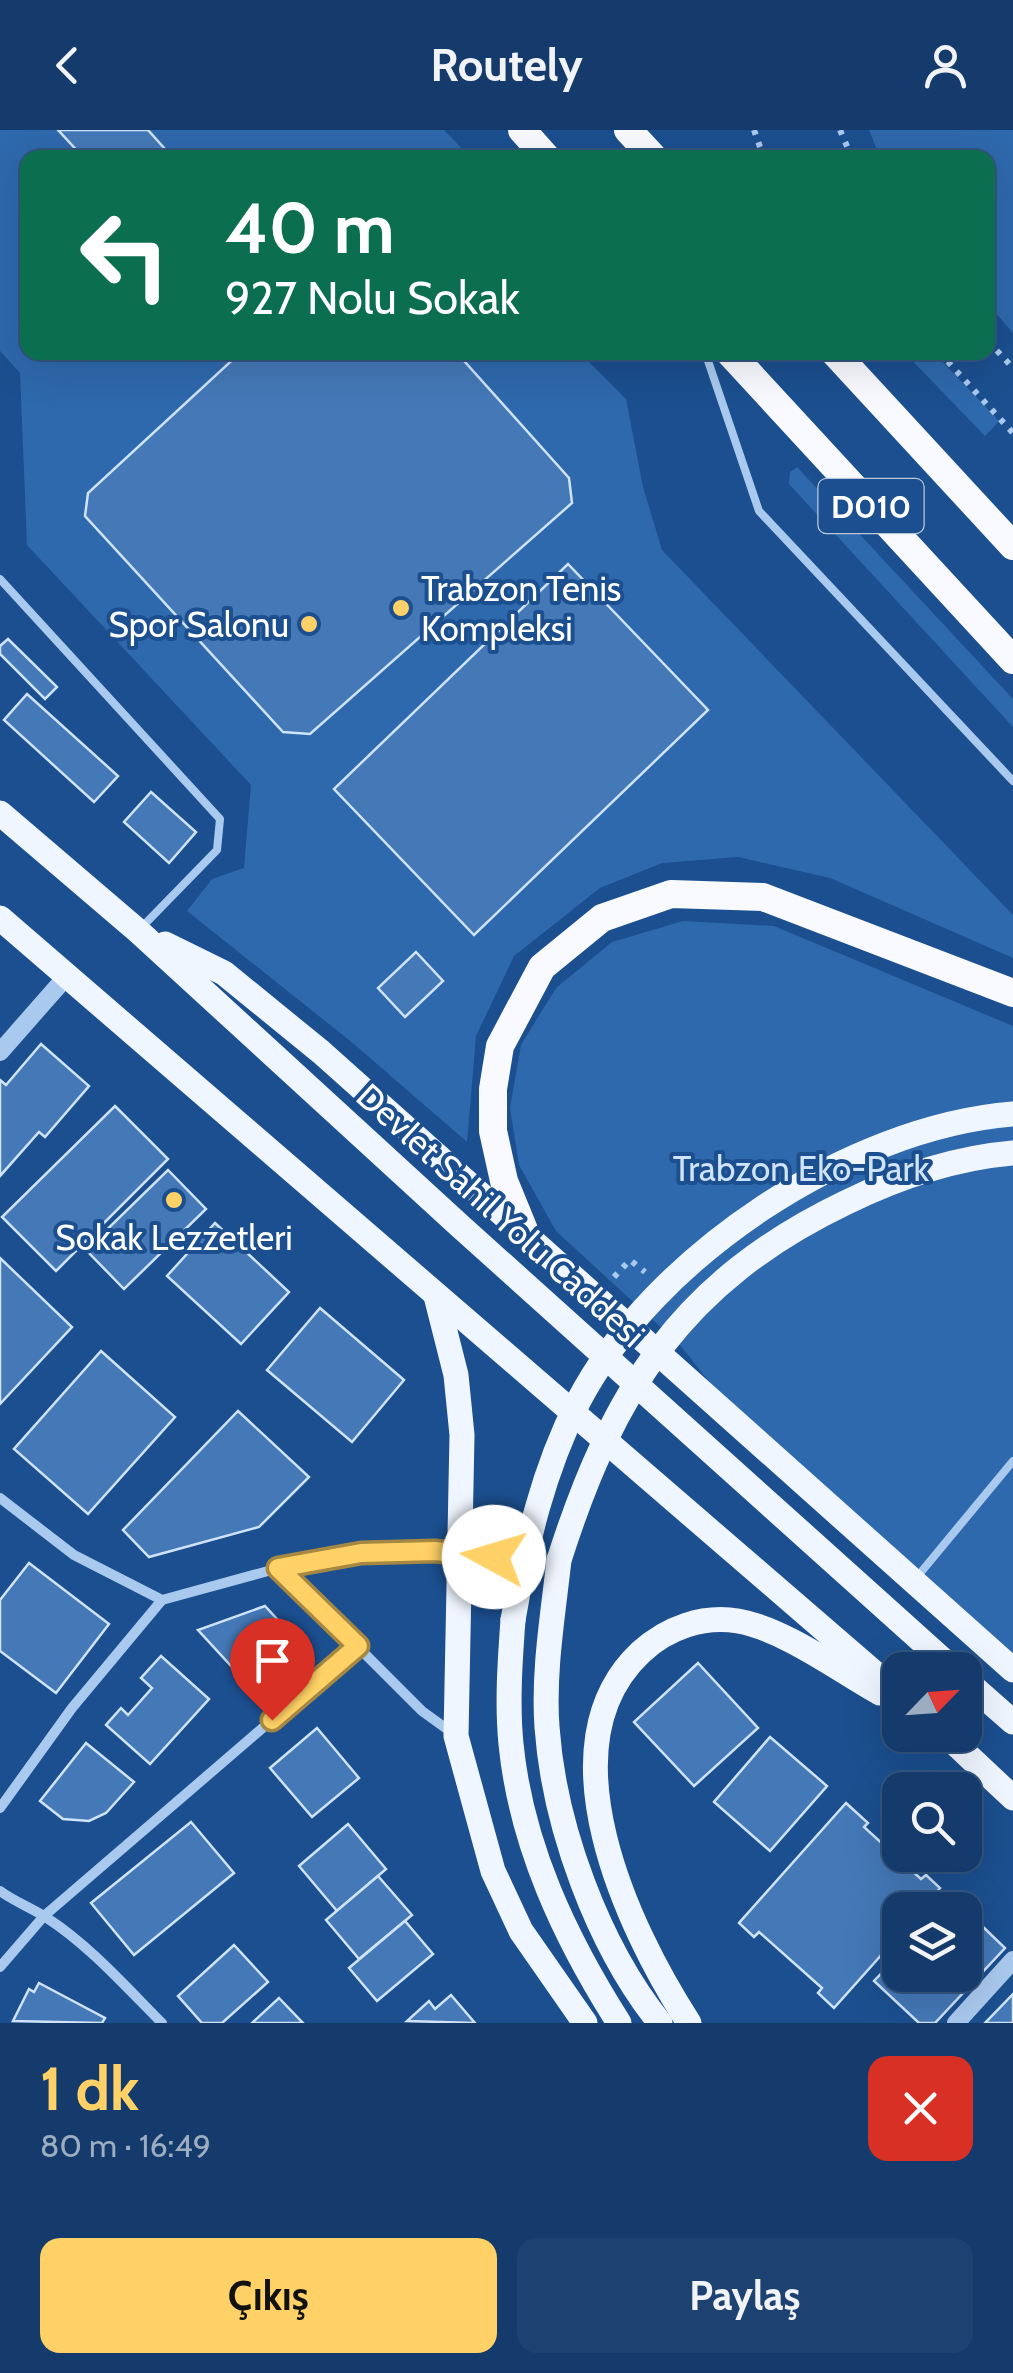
<!DOCTYPE html>
<html lang="tr">
<meta charset="utf-8">
<style>
body{margin:0;font-family:Cabin,sans-serif;background:#1d4271;color:#f1f3f6;height:100vh;display:flex;flex-direction:column;font-size:38px;white-space:nowrap}
*{box-sizing:border-box;margin:0}
p{font-size:32px;color:#9dadc1}
.icon{flex:none;width:55px;height:55px;fill:none;stroke:currentColor;stroke-width:2;stroke-linecap:round;stroke-linejoin:round}
.map{position:relative;height:1893px;overflow:hidden}
.drawer{display:flex;flex-direction:column;background:#143b6b;flex:1}
.drawer>*{flex:none}
.hud{position:absolute;left:20px;top:20px;width:975px;height:210px;border-radius:20px;box-shadow:0 10px 40px #0002,0 0 0 2px #33557e;background:#0b6e4f;color:#fff;overflow:hidden}
.needle{width:65px;rotate:65deg}
.buttons{position:absolute;left:882px;top:1522px;display:grid;gap:20px}
.buttons a{display:grid;place-items:center;width:100px;height:100px;border-radius:20px;background:#143b6b;box-shadow:0 10px 40px #0002,0 0 0 2px #33557e;font-size:50px}
.pin{position:absolute;display:grid;place-items:center;width:85px;height:85px;color:#fff;margin:-102px -42px;border-radius:50% 50% 50% 0;rotate:-45deg;box-shadow:0 0 10px #0007}
.pin .icon{rotate:45deg}
.me{position:absolute;width:110px;margin:-55px;rotate:276deg;stroke-linejoin:round;filter:drop-shadow(0 0 8px #0008)}
.turn{display:flex;align-items:center;gap:35px;height:210px;padding:0 40px;font-size:45px}
.turn .icon{width:130px;height:130px;stroke-width:2.5}
.turn b{display:block;font-size:70px;line-height:85px}
.round{display:grid;place-items:center;flex:none;width:105px;height:105px;border-radius:20px;background:#1d4271}
.summary{display:flex;align-items:center;justify-content:space-between;height:170px;padding:0 40px}
h1{font-size:60px;font-weight:800;line-height:75px;color:#ffd166}
.button{display:flex;gap:20px;margin-top:auto;padding:20px 40px}
.button a{flex:1;height:115px;border-radius:20px;background:#ffd166;color:#111;font-size:40px;font-weight:800;line-height:115px;text-align:center}
.button a+a{background:#1d4271;color:#f1f3f6}
header{display:flex;justify-content:space-between;align-items:center;height:130px;padding:0 40px;background:#143b6b;font-size:45px;font-weight:800}
.map>svg:first-child{display:block}
</style>
<header><svg class="icon" aria-label="back" viewBox="0 0 24 24"><path d="M15 5l-7 7 7 7"/></svg>Routely<svg class="icon" aria-label="person" viewBox="0 0 24 24"><circle cx="12" cy="8" r="4"/><path d="M4 21q1-7 8-7t8 7"/></svg></header>
<div class="map">
<svg width="1013" height="1893" viewBox="0 0 1013 1893">
<rect width="100%" height="100%" fill="#1b4f8f"/>
<g fill="#2e69ad">
<path d="M0,0H444L470,27L28,28V222L580,223L626,269L643,357L662,420L1013,785V828L830,748L738,727L662,733L600,758L514,826L476,906L467,1012L354,914L187,781L212,749L244,738L251,655L27,415L20,243L0,221Z"/>
<path d="M869,0H1013V203L988,174V28L880,27Z"/>
<path d="M905,223H934L999,291L985,306Z"/>
<path d="M797,337L1013,569V597L789,354L790,342Z"/>
<path d="M683,791L774,796L1013,896V1540L746,1298L680,1215L556,1101L519,1035L510,978L521,915L556,858L612,812Z"/>
</g>
<g fill="#4478b7" stroke="#cfe3fa" stroke-width="2.5">
<path d="M58,0H148L173,28H84Z"/>
<path d="M241,222H456L569,348L572,373L310,604L283,602L85,386L88,363Z"/>
<path d="M568,434L708,580L474,805L334,659Z"/>
<path d="M8,509L57,557L45,569L0,524V516Z"/>
<path d="M27,564L118,646L94,672L4,590Z"/>
<path d="M151,662L196,702L169,733L124,692Z"/>
<path d="M416,822L443,851L405,887L378,858Z"/>
<path d="M41,914L89,956L45,1007L39,1002L0,1046V950L6,955Z"/>
<path d="M115,976L168,1029L56,1141L2,1087Z"/>
<path d="M168,1040L206,1079L124,1159L86,1120Z"/>
<path d="M215,1093L289,1162L241,1214L167,1146Z"/>
<path d="M0,1128L72,1197L0,1274Z"/>
<path d="M320,1178L404,1250L352,1312L267,1240Z"/>
<path d="M101,1221L175,1287L88,1384L14,1319Z"/>
<path d="M238,1281L309,1347L259,1397L149,1427L123,1400Z"/>
<path d="M29,1433L109,1494L56,1563L0,1521V1470Z"/>
<path d="M265,1476L302,1516L254,1561L198,1500Z"/>
<path d="M161,1526L209,1569L150,1634L106,1595L121,1578L128,1585L152,1558L141,1548Z"/>
<path d="M698,1533L758,1598L694,1656L634,1592Z"/>
<path d="M317,1598L359,1648L312,1687L270,1638Z"/>
<path d="M770,1607L827,1656L770,1721L714,1672Z"/>
<path d="M86,1613L134,1652L106,1683L89,1691L63,1689L40,1671Z"/>
<path d="M846,1673L868,1693L864,1697L921,1749L926,1745L940,1758L921,1780H900V1804L834,1878L818,1863L822,1858L759,1802L754,1807L739,1793Z"/>
<path d="M191,1692L234,1743L134,1825L91,1773Z"/>
<path d="M348,1694L386,1739L337,1781L299,1736Z"/>
<path d="M378,1746L412,1785L359,1829L326,1790Z"/>
<path d="M953,1768L1005,1818L935,1893H919L874,1851L900,1824V1845H965V1780H941Z"/>
<path d="M405,1791L433,1824L377,1871L349,1838Z"/>
<path d="M234,1815L268,1852L222,1893H202L178,1866Z"/>
<path d="M39,1853L105,1888L102,1893L13,1891L29,1859L34,1862Z"/>
<path d="M1013,1864V1893H985Z"/>
<path d="M451,1865L475,1893L407,1891L429,1871L435,1879Z"/>
<path d="M279,1868L303,1893H252Z"/>
</g>
<g fill="none" stroke-linecap="round" stroke-linejoin="round">
<g stroke="#a9c9ee" stroke-width="6" stroke-dasharray="5 8" stroke-linecap="butt">
<path d="M754,0L764,28"/>
<path d="M840,0L852,28"/>
<path d="M988,211L1013,238"/>
<path d="M939,222L1013,303"/>
<path d="M614,1147L630,1130L645,1142"/>
</g>
<g stroke="#a9c9ee" stroke-width="8">
<path d="M705,222L759,381L1013,651"/>
<path d="M0,449L220,689L217,720L141,798"/>
<path d="M917,1447L1013,1331"/>
</g>
<g stroke="#a9c9ee" stroke-width="10">
<path d="M0,1368L74,1425L162,1470L279,1438L310,1432"/>
<path d="M279,1438L422,1581L451,1602"/>
<path d="M0,1678L72,1578L162,1470"/>
<path d="M0,1761C15,1772 32,1778 47,1788C90,1816 126,1857 162,1893"/>
<path d="M0,1837L44,1786L358,1516"/>
</g>
<g stroke="#a9c9ee" stroke-width="18">
<path d="M0,922L66,847"/>
<path d="M956,1893L1013,1830"/>
</g>
<g stroke="#f0f6ff" stroke-width="25">
<path d="M0,683L138,801L460,1096L954,1540"/>
<path d="M0,788L900,1565"/>
<path d="M165,814L224,843L321,922L1013,1540"/>
<path d="M436,1166L456,1245L462,1305L456,1606L493,1741L521,1801L585,1893"/>
<path d="M559,1430C553,1485 543,1542 547,1597C554,1696 598,1816 660,1893"/>
<path d="M513,1490C510,1531 507,1573 511,1614C521,1715 565,1808 619,1893"/>
<path d="M965,1550L1013,1592"/>
<path d="M946,1605L1013,1668"/>
<path d="M689,1893C628,1799 541,1615 641,1522C667,1498 703,1485 738,1491C784,1499 839,1540 880,1563"/>
</g>
<g stroke="#f8faff" stroke-width="28">
<path d="M522,0L547,28"/>
<path d="M628,0L654,28"/>
<path d="M729,222L1013,530"/>
<path d="M834,222L1013,416"/>
<path d="M524,1100L504,1051L493,1001V959L500,916L542,837L602,788L671,764L763,767L1013,863"/>
</g>
<path stroke="#a9c9ee" stroke-width="10" d="M310,1432C385,1419 448,1422 523,1430"/>
<g stroke="#f0f6ff" stroke-width="25">
<path d="M559,1430C613,1261 681,1152 845,1073C898,1047 954,1028 1013,1023"/>
<path d="M513,1490C526,1414 543,1341 578,1272C654,1126 849,997 1013,984"/>
</g>
</g>
<g fill="none" stroke-linecap="round" stroke-linejoin="round">
<g stroke="#a68842" stroke-width="25">
<path id="route" d="M272,1590L358,1516L278,1438L361,1423L435,1421L494,1427"/>
</g>
<use href="#route" stroke="#ffd166" stroke-width="18"/>
</g>
<g fill="#ffd166" stroke="#1b4f8f" stroke-width="4">
<circle cx="401" cy="478" r="10"/>
<circle cx="309" cy="494" r="10"/>
<circle cx="174" cy="1070" r="10"/>
</g>
<g text-anchor="middle" dominant-baseline="central" stroke-width="8" stroke-linejoin="round" paint-order="stroke">
<rect fill="#1b4f8f" stroke="#bbcadd" stroke-width="2.5" x="818.5" y="349" width="105" height="54" rx="8"/>
<g font-size="32" font-weight="bold" fill="#fff">
<text x="871" y="376">D010</text>
</g>
<g font-size="35" fill="#fff" stroke="#1b4f8f" text-anchor="start">
<text x="421" y="458">Trabzon Tenis<tspan x="421" dy="40">Kompleksi</tspan></text>
<text x="289" y="494" text-anchor="end">Spor Salonu</text>
<text x="174" y="1107" text-anchor="middle">Sokak Lezzetleri</text>
</g>
<g font-size="35" fill="#cfe3fa" stroke="#1b4f8f">
<text x="801" y="1038">Trabzon Eko-Park</text>
</g>
<g font-size="35" fill="#fff" stroke="#1b4f8f">
<text transform="translate(501 1085) rotate(42)">Devlet Sahil Yolu Caddesi</text>
</g>
</g>
</svg>
<div class="buttons">
<a><svg class="needle" viewBox="-14 -14 28 28"><path d="M0-13l5 13h-10z" fill="#e53935"/><path d="M0 13l5-13h-10z" fill="#9dadc1"/></svg></a>
<a><svg class="icon" aria-label="search" viewBox="0 0 24 24"><circle cx="10" cy="10" r="6"/><path d="M15 15l6 6"/></svg></a>
<a><svg class="icon" aria-label="layers" viewBox="0 0 24 24"><path d="M12 4l9 5-9 5-9-5zM3 14l9 5 9-5"/></svg></a>
</div>
<div class="pin" style="left:272px;top:1590px;background:#d93025"><svg class="icon" aria-label="arrive" viewBox="0 0 24 24"><path d="M6 21V4h12l-3 4 3 4H6"/></svg></div>
<svg class="me" style="left:494px;top:1427px" viewBox="-20 -20 40 40"><circle r="19" fill="#fff"/><path d="M0-13L10 11 0 6-10 11z" fill="#ffd166"/></svg>
<div class="hud">
<div class="turn"><svg class="icon" aria-label="left" viewBox="0 0 24 24"><path d="M17 20v-9H6M10 6l-5 5 5 5"/></svg><div><b>40 m</b>927 Nolu Sokak</div></div>
</div>
</div>
<section class="drawer">
<div class="summary"><div><h1>1 dk</h1><p>80 m · 16:49</p></div><a class="round" style="background:#d93025;color:#fff"><svg class="icon" aria-label="close" viewBox="0 0 24 24"><path d="M6 6l12 12M18 6L6 18"/></svg></a></div>
<div class="button"><a>Çıkış</a><a>Paylaş</a></div>
</section>
